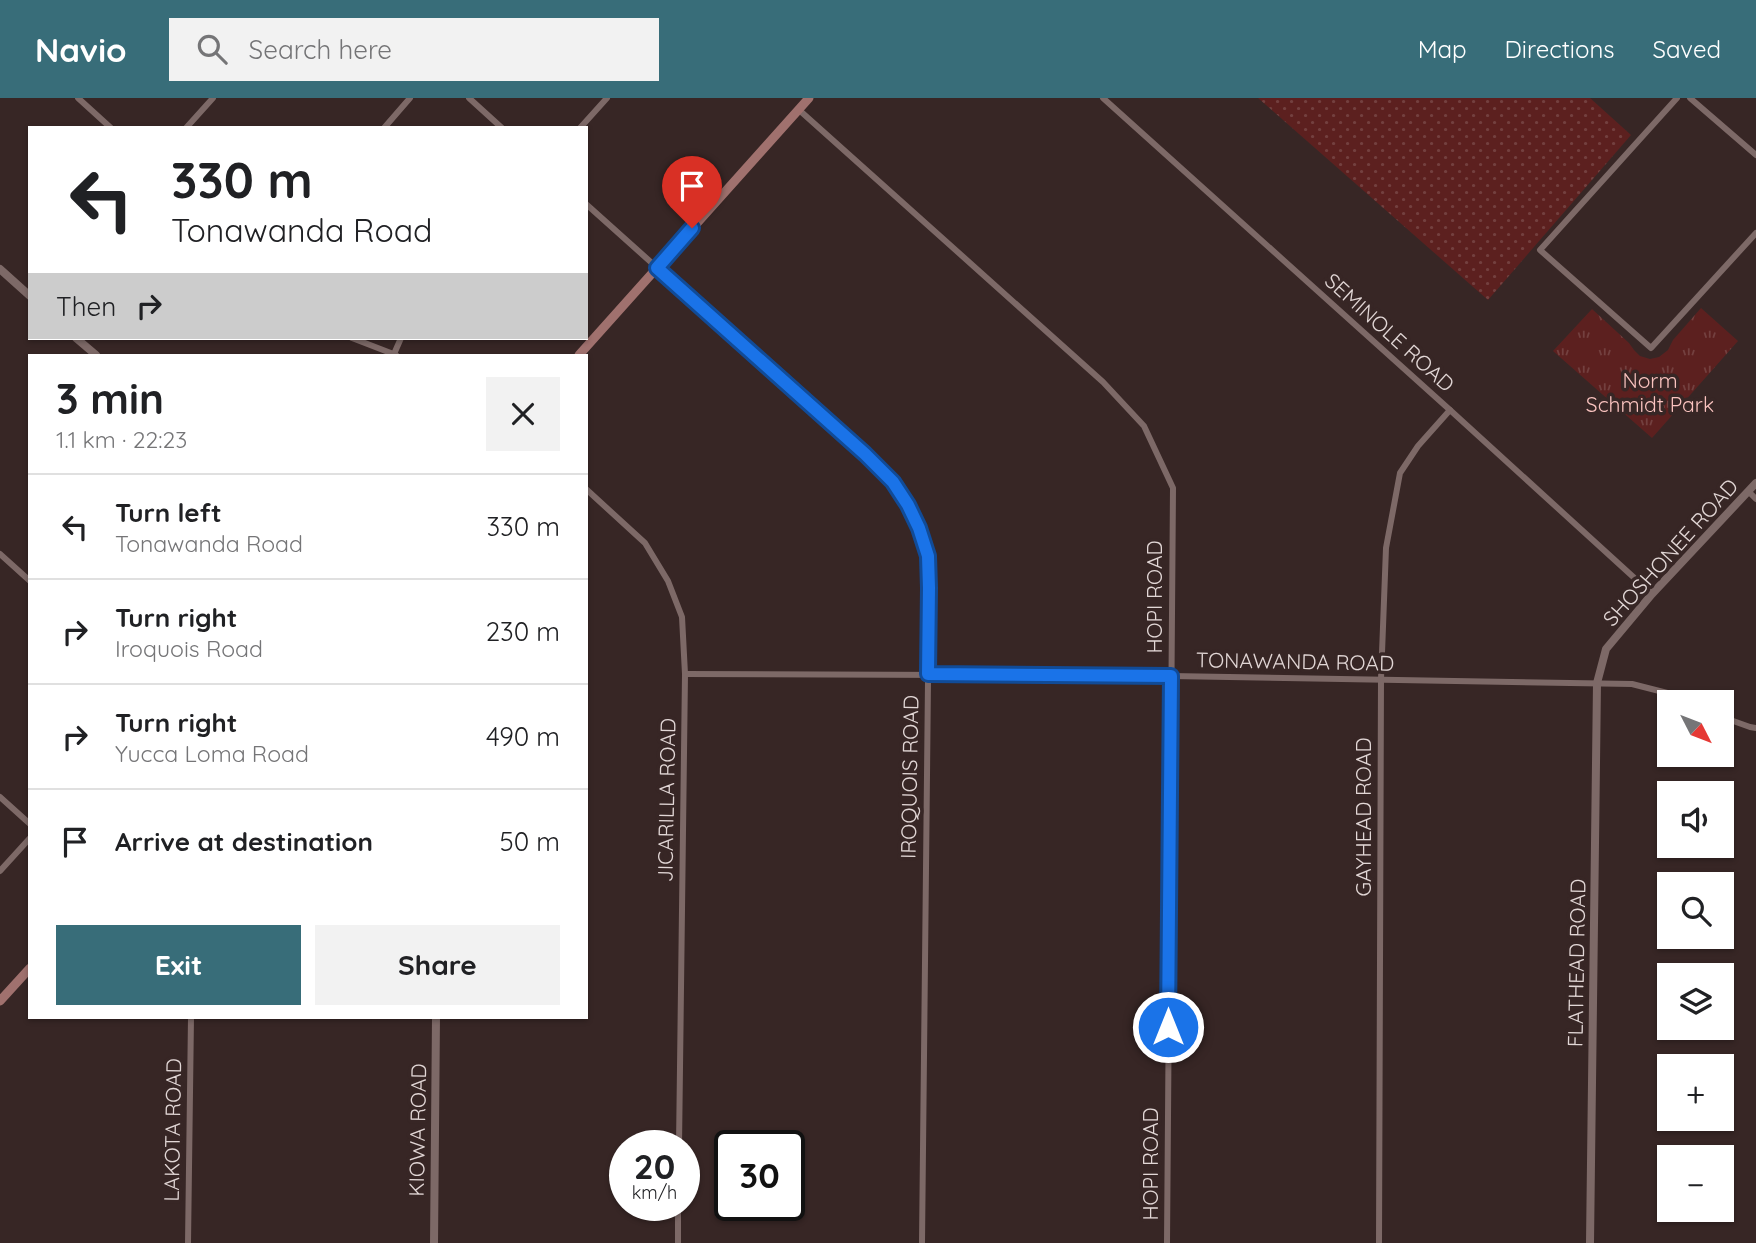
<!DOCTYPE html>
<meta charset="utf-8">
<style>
body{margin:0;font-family:Quicksand,sans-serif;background:#f2f2f2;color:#202124;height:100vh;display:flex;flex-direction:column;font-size:26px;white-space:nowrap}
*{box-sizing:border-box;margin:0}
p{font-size:23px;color:#757577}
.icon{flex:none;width:38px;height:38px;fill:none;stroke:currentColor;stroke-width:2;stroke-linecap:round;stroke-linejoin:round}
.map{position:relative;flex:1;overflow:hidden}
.panel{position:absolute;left:28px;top:256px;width:560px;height:665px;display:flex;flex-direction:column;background:#fff;border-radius:0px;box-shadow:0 2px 5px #0004}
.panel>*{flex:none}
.banner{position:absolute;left:28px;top:28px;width:560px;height:214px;border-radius:0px;box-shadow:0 2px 5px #0004;background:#fff;color:#202124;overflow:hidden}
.needle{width:46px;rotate:132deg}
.controls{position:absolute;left:1657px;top:592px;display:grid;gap:14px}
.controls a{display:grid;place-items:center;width:77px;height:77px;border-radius:0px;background:#fff;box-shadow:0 2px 5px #0004;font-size:35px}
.speed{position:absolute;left:609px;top:1032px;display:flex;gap:14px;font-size:35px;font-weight:700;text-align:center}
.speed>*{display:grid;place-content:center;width:91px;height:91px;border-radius:50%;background:#fff;box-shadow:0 2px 5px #0004;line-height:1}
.speed small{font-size:18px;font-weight:400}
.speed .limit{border:4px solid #111;border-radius:10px;background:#fff;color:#111}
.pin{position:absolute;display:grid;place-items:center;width:60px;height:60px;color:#fff;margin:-72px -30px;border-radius:50% 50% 50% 0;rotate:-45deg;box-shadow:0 0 7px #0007}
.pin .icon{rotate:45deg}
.me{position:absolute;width:77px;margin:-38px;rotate:0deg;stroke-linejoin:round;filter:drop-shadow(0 0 5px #0008)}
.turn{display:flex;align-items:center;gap:24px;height:147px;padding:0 28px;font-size:32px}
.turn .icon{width:91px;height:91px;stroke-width:2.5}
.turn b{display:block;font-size:49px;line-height:60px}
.then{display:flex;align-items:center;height:66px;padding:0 28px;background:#0003;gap:14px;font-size:26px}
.round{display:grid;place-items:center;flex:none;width:74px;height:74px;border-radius:0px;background:#f2f2f2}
.headline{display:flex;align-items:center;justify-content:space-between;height:119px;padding:0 28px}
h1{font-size:42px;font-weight:700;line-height:52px}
.primary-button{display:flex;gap:14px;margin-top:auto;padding:14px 28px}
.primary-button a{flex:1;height:80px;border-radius:0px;background:#386d79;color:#fff;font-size:28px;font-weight:700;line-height:80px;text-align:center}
.primary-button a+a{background:#f2f2f2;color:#202124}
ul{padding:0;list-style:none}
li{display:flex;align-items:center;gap:21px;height:105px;padding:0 28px;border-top:2px solid #e0e0e0}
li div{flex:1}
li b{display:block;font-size:26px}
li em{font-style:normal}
header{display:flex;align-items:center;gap:42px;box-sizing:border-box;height:98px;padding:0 35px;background:#386d79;color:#fff}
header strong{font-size:33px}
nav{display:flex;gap:38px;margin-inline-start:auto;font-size:24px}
.search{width:490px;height:63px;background:#f2f2f2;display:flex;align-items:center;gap:18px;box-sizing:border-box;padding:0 24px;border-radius:0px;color:#757577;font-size:26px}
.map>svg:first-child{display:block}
</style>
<header>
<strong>Navio</strong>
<div class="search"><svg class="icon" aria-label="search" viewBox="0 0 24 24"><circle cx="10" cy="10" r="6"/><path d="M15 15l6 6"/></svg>Search here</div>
<nav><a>Map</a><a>Directions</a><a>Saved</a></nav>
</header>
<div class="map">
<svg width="1756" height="1145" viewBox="0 0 1756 1145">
<defs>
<pattern id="grass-dots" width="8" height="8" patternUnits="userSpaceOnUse" patternTransform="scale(1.75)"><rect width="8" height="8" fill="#5c201f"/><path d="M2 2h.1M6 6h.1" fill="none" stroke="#73403f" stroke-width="1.8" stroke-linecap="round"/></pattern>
<pattern id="park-tufts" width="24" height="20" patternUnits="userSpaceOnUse" patternTransform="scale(1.75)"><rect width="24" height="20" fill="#5c201f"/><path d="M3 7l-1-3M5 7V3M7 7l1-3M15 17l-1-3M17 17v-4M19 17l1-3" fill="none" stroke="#73403f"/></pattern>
</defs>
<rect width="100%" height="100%" fill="#372625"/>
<path fill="url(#grass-dots)" d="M1258,0H1590L1631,37L1488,202Z"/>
<path fill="url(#park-tufts)" d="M1701,210L1738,243L1652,340L1553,253L1592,211L1629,245L1634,252L1640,258L1650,261L1659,259L1668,252L1673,242Z"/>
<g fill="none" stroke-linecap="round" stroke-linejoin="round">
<g stroke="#7d6967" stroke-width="6">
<path d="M78,0L111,30"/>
<path d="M469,0L502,30"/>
<path d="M1103,0L1450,312L1652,496"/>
<path d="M1677,0L1540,152L1651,250L1756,135"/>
<path d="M1690,0L1756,57"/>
<path d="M798,11L1103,284L1144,328L1173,390L1167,1145"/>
<path d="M186,30L213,0"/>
<path d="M384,30L410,0"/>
<path d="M580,30L607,0"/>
<path d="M586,106L865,356L893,385L908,407L919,430L928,458L929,490L922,1145"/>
<path d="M352,240L396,257"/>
<path d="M394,256L401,240"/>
<path d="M586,391L645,445L668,483L682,519L685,576L679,1048"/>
<path d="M1749,394L1756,401"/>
<path d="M0,456L30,483"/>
<path d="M685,576L1171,578L1632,586L1679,598L1691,604"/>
<path d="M1722,619L1750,629L1756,630"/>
<path d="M0,699L30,726"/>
<path d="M0,773L30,740"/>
<path d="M188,1145L191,919"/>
<path d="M678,1145V1108"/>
<path d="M1379,1145L1381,581L1386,450L1400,375L1418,348L1450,312"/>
</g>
<g stroke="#7d6967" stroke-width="8">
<path d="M0,171L30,198"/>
<path d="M76,240L96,257"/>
<path d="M434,1145L436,919"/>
<path d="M1590,1145L1597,585L1606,551L1652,496L1756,385"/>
</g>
<g stroke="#a0716e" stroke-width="9">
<path d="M579,257L809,0"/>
<path d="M0,903L30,870"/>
</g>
</g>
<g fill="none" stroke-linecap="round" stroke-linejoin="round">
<g stroke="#114b97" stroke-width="18">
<path id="route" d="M692,130L657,170L865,356L893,384L908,407L919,430L928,458L929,490L928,576L1171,578L1168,929"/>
</g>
<use href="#route" stroke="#1a73e8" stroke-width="12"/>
</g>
<g text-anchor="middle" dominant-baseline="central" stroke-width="7" stroke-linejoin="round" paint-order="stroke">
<g font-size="21" fill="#e2d7d6" stroke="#372625">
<text transform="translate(1390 234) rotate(42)">SEMINOLE ROAD</text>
<text transform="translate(1670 454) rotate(-48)">SHOSHONEE ROAD</text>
<text transform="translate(1154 499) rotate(-90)">HOPI ROAD</text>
<text transform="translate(1295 563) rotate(1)">TONAWANDA ROAD</text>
<text transform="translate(909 679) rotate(-89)">IROQUOIS ROAD</text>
<text transform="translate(666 702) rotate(-89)">JICARILLA ROAD</text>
<text transform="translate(1363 719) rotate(-90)">GAYHEAD ROAD</text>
<text transform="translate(1576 865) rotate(-89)">FLATHEAD ROAD</text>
<text transform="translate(172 1032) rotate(-89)">LAKOTA ROAD</text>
<text transform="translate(417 1032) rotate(-89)">KIOWA ROAD</text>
<text transform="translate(1150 1066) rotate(-90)">HOPI ROAD</text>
</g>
<g font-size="21" fill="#fac3bf" stroke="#372625">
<text x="1650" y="282">Norm<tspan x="1650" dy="24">Schmidt Park</tspan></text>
</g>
</g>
</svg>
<div class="controls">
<a><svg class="needle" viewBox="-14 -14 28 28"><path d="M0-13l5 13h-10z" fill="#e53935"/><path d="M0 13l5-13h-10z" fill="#757577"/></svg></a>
<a><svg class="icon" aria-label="sound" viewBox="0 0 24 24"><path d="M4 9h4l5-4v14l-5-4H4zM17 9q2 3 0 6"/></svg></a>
<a><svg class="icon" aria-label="search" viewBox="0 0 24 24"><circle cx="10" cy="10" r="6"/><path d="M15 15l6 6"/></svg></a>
<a><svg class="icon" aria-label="layers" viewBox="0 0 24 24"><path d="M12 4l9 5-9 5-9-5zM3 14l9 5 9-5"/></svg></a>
<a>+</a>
<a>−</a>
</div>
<div class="speed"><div>20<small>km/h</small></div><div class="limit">30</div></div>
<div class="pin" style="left:692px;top:130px;background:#d93025"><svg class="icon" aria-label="arrive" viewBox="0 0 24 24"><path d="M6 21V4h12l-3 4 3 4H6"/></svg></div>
<svg class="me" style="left:1168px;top:929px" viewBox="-20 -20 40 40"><circle r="17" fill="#1a73e8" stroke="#fff" stroke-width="3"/><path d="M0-11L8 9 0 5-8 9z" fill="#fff"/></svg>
<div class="banner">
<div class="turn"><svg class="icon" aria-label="left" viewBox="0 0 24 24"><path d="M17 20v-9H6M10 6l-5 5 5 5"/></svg><div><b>330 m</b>Tonawanda Road</div></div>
<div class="then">Then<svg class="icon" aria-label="right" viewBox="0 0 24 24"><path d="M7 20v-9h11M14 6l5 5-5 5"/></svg></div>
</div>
<section class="panel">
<div class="headline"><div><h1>3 min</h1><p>1.1 km · 22:23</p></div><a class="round"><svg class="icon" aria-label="close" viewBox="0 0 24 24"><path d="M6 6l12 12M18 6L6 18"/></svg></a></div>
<ul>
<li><svg class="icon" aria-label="left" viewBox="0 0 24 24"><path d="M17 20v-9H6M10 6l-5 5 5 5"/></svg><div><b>Turn left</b><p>Tonawanda Road</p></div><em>330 m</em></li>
<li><svg class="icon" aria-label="right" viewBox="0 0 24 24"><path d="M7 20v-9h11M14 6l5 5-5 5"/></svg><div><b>Turn right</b><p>Iroquois Road</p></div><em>230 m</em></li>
<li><svg class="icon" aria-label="right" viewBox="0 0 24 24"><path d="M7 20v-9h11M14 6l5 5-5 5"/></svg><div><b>Turn right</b><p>Yucca Loma Road</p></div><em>490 m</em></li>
<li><svg class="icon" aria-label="arrive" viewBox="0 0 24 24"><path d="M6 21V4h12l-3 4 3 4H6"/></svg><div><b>Arrive at destination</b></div><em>50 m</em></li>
</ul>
<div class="primary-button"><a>Exit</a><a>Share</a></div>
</section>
</div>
